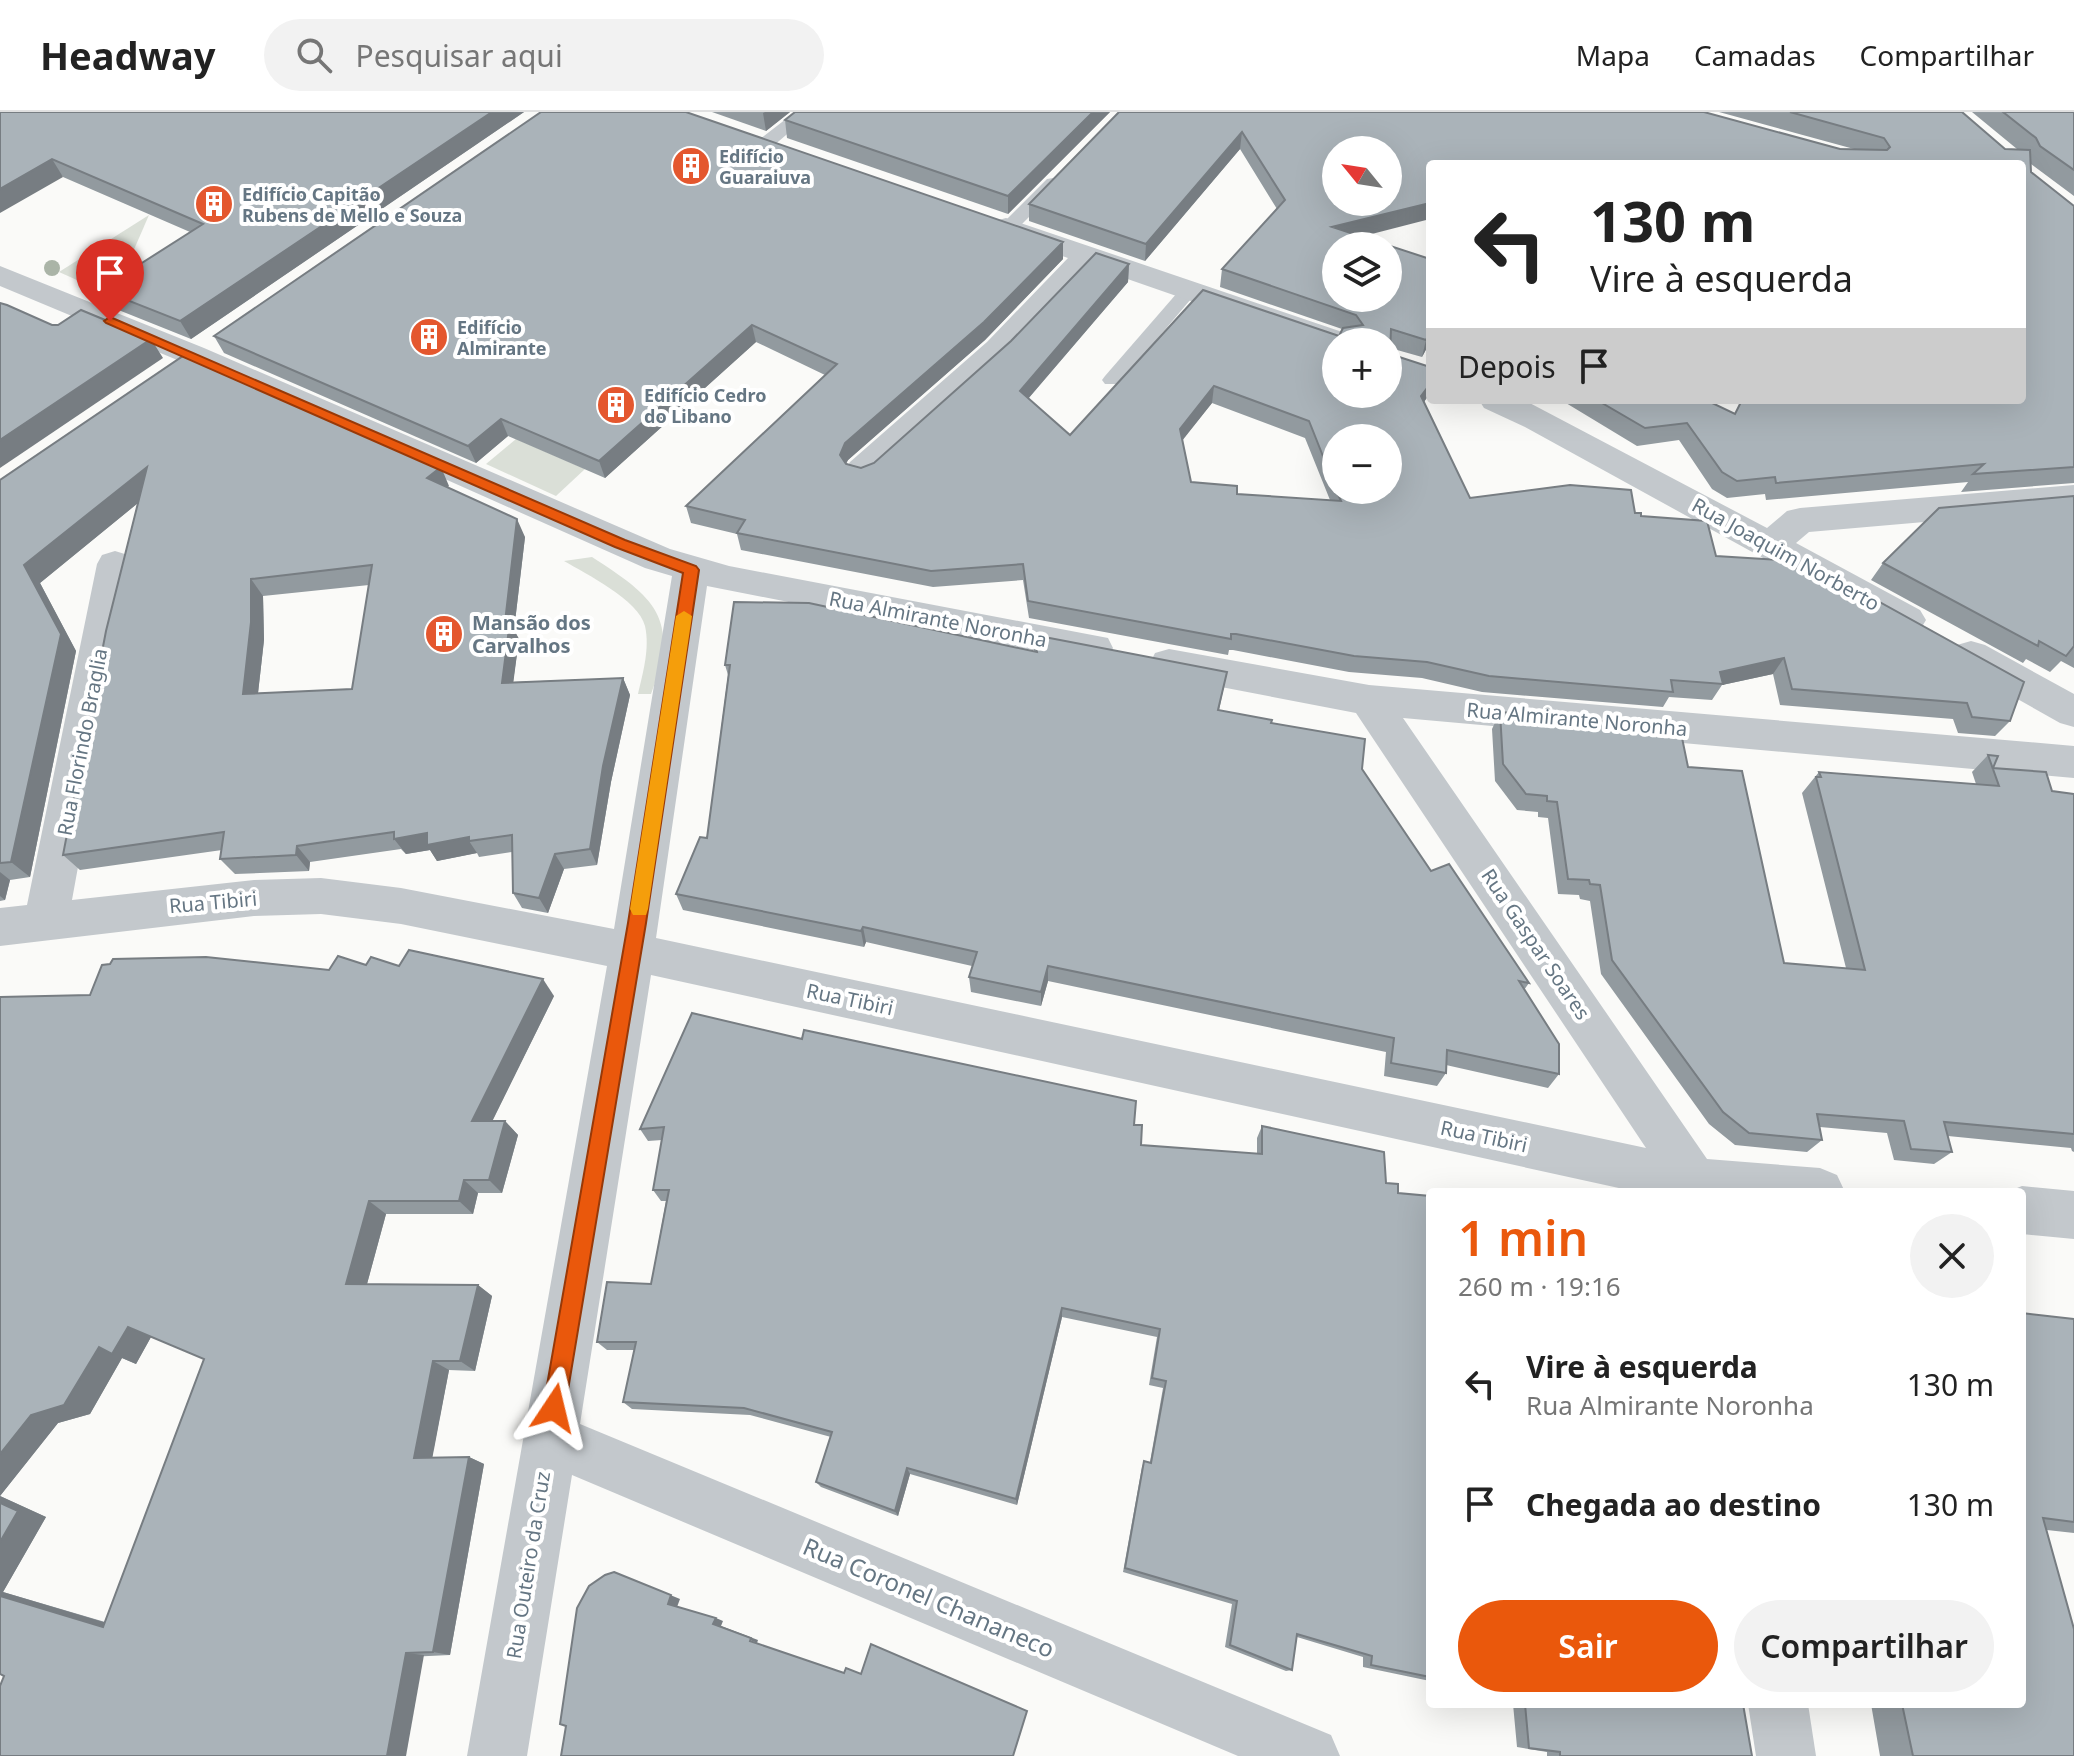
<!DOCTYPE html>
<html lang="pt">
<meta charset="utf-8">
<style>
body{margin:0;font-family:"Noto Sans",sans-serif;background:#f2f2f2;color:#222;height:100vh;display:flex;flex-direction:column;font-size:30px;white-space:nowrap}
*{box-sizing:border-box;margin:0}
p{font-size:26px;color:#767676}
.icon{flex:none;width:44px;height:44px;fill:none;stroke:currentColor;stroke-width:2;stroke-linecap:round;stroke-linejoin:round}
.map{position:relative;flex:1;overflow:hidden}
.details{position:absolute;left:1426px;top:1076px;width:600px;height:520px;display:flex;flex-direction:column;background:#fff;border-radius:8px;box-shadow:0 8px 32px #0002}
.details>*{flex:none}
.guide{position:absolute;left:1426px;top:48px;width:600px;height:244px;border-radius:8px;box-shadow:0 8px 32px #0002;background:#fff;color:#222;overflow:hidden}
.needle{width:52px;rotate:300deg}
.tools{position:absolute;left:1322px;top:24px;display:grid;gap:16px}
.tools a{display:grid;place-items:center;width:80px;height:80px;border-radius:50%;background:#fff;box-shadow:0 8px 32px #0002;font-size:40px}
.pin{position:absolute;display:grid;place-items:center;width:68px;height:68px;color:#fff;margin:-82px -34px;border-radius:50% 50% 50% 0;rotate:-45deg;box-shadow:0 0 8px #0007}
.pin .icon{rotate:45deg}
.me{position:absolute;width:88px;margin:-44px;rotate:10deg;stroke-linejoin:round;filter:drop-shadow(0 0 6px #0008)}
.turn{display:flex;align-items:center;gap:28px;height:168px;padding:0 32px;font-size:36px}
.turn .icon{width:104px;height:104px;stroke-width:2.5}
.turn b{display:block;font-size:56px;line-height:68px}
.then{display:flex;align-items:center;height:76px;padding:0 32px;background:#0003;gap:16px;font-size:30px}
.round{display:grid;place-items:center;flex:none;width:84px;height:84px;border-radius:42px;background:#f2f2f2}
.head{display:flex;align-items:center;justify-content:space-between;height:136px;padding:0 32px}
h1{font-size:48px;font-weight:600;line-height:60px;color:#ea580c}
.action{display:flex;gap:16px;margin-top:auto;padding:16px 32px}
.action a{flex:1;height:92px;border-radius:48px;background:#ea580c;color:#fff;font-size:32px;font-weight:600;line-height:92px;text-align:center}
.action a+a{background:#f2f2f2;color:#222}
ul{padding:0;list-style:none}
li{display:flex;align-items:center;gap:24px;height:120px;padding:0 32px}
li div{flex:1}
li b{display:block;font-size:30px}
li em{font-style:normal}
header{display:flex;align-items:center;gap:48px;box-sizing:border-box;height:112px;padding:0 40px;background:#fff;border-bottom:2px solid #e0e0e0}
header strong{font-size:38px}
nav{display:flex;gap:44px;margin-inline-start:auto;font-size:28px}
.search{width:560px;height:72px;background:#f2f2f2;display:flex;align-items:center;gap:20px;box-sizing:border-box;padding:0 28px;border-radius:44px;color:#767676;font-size:30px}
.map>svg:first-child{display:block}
</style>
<header>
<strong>Headway</strong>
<div class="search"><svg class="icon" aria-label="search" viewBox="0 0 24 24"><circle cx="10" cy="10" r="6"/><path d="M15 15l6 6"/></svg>Pesquisar aqui</div>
<nav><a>Mapa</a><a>Camadas</a><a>Compartilhar</a></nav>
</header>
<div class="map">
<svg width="2074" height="1644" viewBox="0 0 2074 1644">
<rect width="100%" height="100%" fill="#fafaf8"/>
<g fill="#dadfd7">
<path d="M149,103L129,149L97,177L59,160Z"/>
<path d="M516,327L585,357L556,384L486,352Z"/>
<path d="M592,445C654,485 681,506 651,582H638C643,561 650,536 645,514C639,488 586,462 564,449Z"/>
</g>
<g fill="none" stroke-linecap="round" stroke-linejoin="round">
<g fill="#c3c8cc" fill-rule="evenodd">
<path d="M795,0H813L772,35H760L758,31L760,27Z"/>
<path d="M1053,66L1059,67L1062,71L1059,75L1014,120H1002L999,116L1002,112L1047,67Z"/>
<path d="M1190,171L1196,173L1199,177L1196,181L1119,272H1105L1102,268L1105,264L1184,173Z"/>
</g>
<g fill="#c3c8cc" fill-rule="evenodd">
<path d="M1006,106L1351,223L1356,230H1336V239L1329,237L1093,155L1009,244L874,366L862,370L850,366L845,358L850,350L987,230L1068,146L995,121L991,115L995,109Z"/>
<path d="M0,154L204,236L670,437L729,454L1108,526L1113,536L1108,546L1094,550L707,474L656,826L1646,1036L1356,601L1169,565L1155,561L1150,551L1155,541L1169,537L1369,573L2074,634V666L1403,606L1707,1047L1820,1056L1837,1063L1845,1080H1637L651,863L580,1312L1331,1623L1340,1644H1238L572,1363L527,1644H467L607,854L401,812L321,802L254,804L0,834V796L27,793L97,452L102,443L115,439L128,443L133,452L72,788L254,768L321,766L401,776L614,817L672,464L645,456L182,250L0,174Z"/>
<path d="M1479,288H1524L1767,416L1787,399L1800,396L2074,373V397L1809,420L1796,431L1920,498L1926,508L1920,518L1907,522L1894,518L1525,315L1484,296Z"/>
<path d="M1971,529L1985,533L2074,582V615L2060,611L1957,553L1952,543L1957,533Z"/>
<path d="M2022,1074L2074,1079V1127L2022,1122V1080H2007Z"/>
<path d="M1748,1592H1808L1816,1644H1756Z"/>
</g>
</g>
<circle fill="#aab4a7" cx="52" cy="156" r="8"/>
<g fill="#929a9f" fill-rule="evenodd">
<path d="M0,0H524L191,227L116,197L104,179L190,120L63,65Z"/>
<path d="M712,0H790L766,19Z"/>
<path d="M1110,0L1008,102L787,26L785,8Z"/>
<path d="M1119,0L1854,37L1719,0H1962L2005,37H2017L1972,0H2074V84L2031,52V60L2074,94V371L1961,380L1968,370L1766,388L1765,382L1727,386L1712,377L1679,328L1637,334L1561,288H1706L1735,302L2022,52H1430L1361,125L1430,147V230L1422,245L1390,236V242L1430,255V281L1424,290L1470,386L1635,401L2010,609L1995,624L1958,621L1953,607L1780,593L1773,562L1722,573L1712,588L1669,585L1663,595L1482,580L1422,566L1349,560L1233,538H1229L1228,543L1029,506L1023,468L933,475L741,438L737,422L691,411L686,394L825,263L756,230L605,366L508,324L476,351L224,241L214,224L1063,130V147L985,228L848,348L846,351L861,356L874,351L1129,152L1128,170L1028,287L1070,323L1339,224L1342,217L1220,175L1222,157L1277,97L1240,37L1145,149L1029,109V92ZM1212,291L1305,326L1330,388L1237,382L1191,370L1182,328Z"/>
<path d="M0,368L449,374L447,375L525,425L514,518L519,527L513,570L623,566L630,583L611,670L597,753L564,757L548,801L522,796L513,781L512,740L479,745L477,741L437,749L430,738L406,742L401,737L310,750L309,759L235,762L220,747L222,738L80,758L63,743L138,391L40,471L76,539L30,765L10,768L5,788L0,789ZM369,473L352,577L258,581L264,528L263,484Z"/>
<path d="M2074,384V556L2061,549L2050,560L2026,547L2023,551L1871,468L1883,451Z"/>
<path d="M1034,523L1227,560L1219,598L1271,611L1362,657L1431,759L1529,871L1524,878L1559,962L1548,976L1446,953V961L1437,974L1384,964L1386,940L1048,869L1041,894L971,880L969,865L972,854L866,830L864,835L683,798L676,782L707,726L728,563L725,553L1034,539Z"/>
<path d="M1500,600L1688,655L1784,851L1846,856L1802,681L1819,660L1976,672L1972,660L1988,643L1993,656L2052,679L2074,682V1040L2072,1039L2071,1036L1948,1024L1952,1040L1934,1052L1894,1048L1887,1021L1820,1015L1822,1028L1807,1040L1735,1033L1709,1012L1601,862L1590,789L1580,787L1579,783L1558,782L1548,706L1538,705V700L1517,698L1495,669L1492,617Z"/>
<path d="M366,853L399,854L554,884L492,1009H505L518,1023L502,1081H478L473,1102H386L367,1172L478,1173L492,1184L475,1259L449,1258L432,1345H469L484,1352L450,1543L4,1564L0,1562V885L90,883L329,858ZM151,1225L204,1247L105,1510L3,1480L46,1405L0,1384L58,1311L90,1302L122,1246L136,1252Z"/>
<path d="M692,901L1134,1013L1141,1033L1257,1042V1026L1262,1014L1386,1071L1398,1081L1430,1084V1569L1363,1555V1545L1297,1525L1292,1558L1286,1559L1225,1535L1232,1492L1123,1460L1142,1355L1144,1349L1150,1350L1163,1276L1149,1273L1157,1225L1062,1205L1017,1393L910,1362L898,1404L821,1375L816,1370L831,1325L750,1303L632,1297L623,1290L635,1238H607L597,1230L651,1172L666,1089H661L653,1078L662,1028L648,1029L640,1017Z"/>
<path d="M2022,1201L2074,1207V1421L2047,1418L2074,1644H1880L1871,1592H2022Z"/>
<path d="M1513,1592H1743L1752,1644H1547V1640L1517,1635Z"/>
</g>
<g fill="#777d82">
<path d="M492,0H524L191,227L180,209Z"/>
<path d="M765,0H790L766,19L763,1Z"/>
<path d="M1093,0H1110L1008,102V84Z"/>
<path d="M1242,20L1240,37L1145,149L1146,132Z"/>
<path d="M52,47L63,65L0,101V77Z"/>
<path d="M1430,91V107L1329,133L1332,115Z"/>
<path d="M1063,130V147L985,228L848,348L842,360L840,343L845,331Z"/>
<path d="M1129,152L1128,170L1020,296V279Z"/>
<path d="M752,213L756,230L605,366L599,349Z"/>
<path d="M1430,221V230L1422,245L1426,228Z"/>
<path d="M151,227L163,246L0,356V328Z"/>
<path d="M1430,272V281L1416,302L1421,284Z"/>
<path d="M1214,274L1212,291L1178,334L1180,317Z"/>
<path d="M501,307L508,324L476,351L468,334Z"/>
<path d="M147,355L160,373L40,471L76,539L30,765L11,750L24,453Z"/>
<path d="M441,355L449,374L436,384L427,366Z"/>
<path d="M517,407L525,425L514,518L519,527L511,588L502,571L505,510Z"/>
<path d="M251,467L263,484L264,528L256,599L243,582Z"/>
<path d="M1784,546L1773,562L1722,573L1720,560Z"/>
<path d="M623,566L630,583L611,670L597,753L590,737L603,654Z"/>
<path d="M427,721L469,725V729L477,741L437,749L430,738L406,742L394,727Z"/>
<path d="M297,734L310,750L309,759L296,743Z"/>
<path d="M555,742L564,757L548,801L539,786Z"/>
<path d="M0,760L10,768L5,788L0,784Z"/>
<path d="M863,815L866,830L864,835L861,819Z"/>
<path d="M1048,854V869L1041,894V880Z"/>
<path d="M543,867L554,884L485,1024L472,1009Z"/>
<path d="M505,1009L518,1023L502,1081L489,1068Z"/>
<path d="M464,1068L478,1081L473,1102L459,1089Z"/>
<path d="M369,1089L386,1102L364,1183L346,1172Z"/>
<path d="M478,1173L492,1184L475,1259L460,1249Z"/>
<path d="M1062,1196V1205L1017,1393L1016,1387Z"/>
<path d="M128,1215L151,1225L136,1252L122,1246L90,1302L58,1311L0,1384L46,1405L3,1480L130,1518L103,1515L0,1484V1342L31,1303L99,1235Z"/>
<path d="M433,1249L449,1258L431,1353L414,1346Z"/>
<path d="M469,1345L484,1352L450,1543L433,1540Z"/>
<path d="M907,1356L910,1362L898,1404L895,1399Z"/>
<path d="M624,1464L680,1487L677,1495L668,1492Z"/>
<path d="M716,1506L723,1509L721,1514L758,1528L757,1531L713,1512Z"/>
<path d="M406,1541L424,1543L406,1644H387Z"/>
</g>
<g fill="#aab3b9" stroke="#777d82" stroke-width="2" fill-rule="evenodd">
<path d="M0,0H492L180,209L104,179L123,163L203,112L52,47L0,77Z"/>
<path d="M541,0H686L1063,130L984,210L845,331L840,343L846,352L861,356L874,351L1011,229L1096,141L1129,152L1020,279L1070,323L1203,178L1339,224L1343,216L1363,213L1356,203L1222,157L1285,88L1242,20L1146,132L1029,92L1119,0H1704L1840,37L1887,38L1890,35L1884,26L1790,0H1962L2005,37L2030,38L2031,60L2074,94V355L1973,362L1984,352L1776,371L1775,365L1737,369L1722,360L1687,311L1645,316L1597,288H1706L1735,302L1742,288H2022V52H1430V91L1332,115L1430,147V221L1426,228L1391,217L1390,242L1430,255V272L1421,284L1470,386L1570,373L1631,378L1635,401H1641V404L1707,409L1716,444L1781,448L1848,485L1856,477L2024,570L2010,609L1972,605L1967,591L1792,577L1784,546L1720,560L1723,572L1671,568L1673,580L1489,564L1427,550L1354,544L1236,522H1231V527L1028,489L1023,452L931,459L737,421L745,408L686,394L837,252L752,213L599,349L501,307L468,334L214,224ZM1336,38H1388V90H1336ZM1336,134H1388V186H1336ZM1336,230H1388V282H1336ZM1214,274L1309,309L1336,377V326H1388V378H1336L1341,389L1237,382V374L1191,370L1180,317Z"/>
<path d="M795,0H1093L1008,84L785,8Z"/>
<path d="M2003,0H2074V58L2040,34L2036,26Z"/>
<path d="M0,191L7,193L52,213H58L81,198L151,227L0,328Z"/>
<path d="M186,242L441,355L427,366L517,407L505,510L510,509L502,571L623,566L603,654L590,737L555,742L539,786L513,781L512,723L469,729V725L427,733V721L394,727V720L297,734L296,743L220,747L224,720L63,743L106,519L147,355L24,453L61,522L11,750L0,751V368ZM372,453L352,577L243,582L251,510V467Z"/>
<path d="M2074,384V534L2066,544L2039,529L2038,534L1883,451L1939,396Z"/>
<path d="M734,490L809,491L1037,540L1034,523L1227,560L1218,598L1272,608L1271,611L1365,627L1362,657L1431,759L1449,752L1529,871L1519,869L1559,932V962L1447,938L1446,961L1391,951L1394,926L1048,854L1041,880L969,865L977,840L863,815L861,819L676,782L700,725L707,726L730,553H725Z"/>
<path d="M1500,600L1680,616L1688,655L1742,659L1784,851L1865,858L1816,665H1821L1819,660L1999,674L1988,643L1998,644L1993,656L2046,660L2052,679L2074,682V1022L1944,1010L1952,1040L1911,1037L1904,1009L1817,1002L1822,1028L1749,1021L1723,1000L1612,848L1600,773L1590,772L1589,768L1568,767L1557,690L1547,689V684L1526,682L1503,652Z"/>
<path d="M409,838L543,867L472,1009H505L489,1068H464L459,1089H369L346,1172L478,1173L460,1249H433L414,1346L469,1345L433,1540L406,1541L387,1644H0V1574L4,1564L0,1562V1484L103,1515L204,1247L128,1215L112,1242L99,1235L64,1293L31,1303L0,1342V885L90,883L102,853L110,852L113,847L206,845L329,858L338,844L366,853L371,845L399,854Z"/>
<path d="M692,901L802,927L804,918L1136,989L1134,1013H1142L1141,1033L1262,1042V1014L1384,1040L1386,1071L1398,1072V1081L1430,1084V1565L1371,1553L1372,1544L1297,1522L1292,1558L1230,1533L1237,1489L1125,1456L1144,1349L1151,1351L1166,1269L1152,1266L1160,1217L1062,1196L1016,1387L907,1356L895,1399L816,1370L832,1320L744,1296L623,1290L636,1230H597L607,1170L651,1172L669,1078H653L664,1015L640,1017Z"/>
<path d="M2022,1201L2074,1207V1410L2043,1406L2074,1517V1644H1913L1902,1592H2022Z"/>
<path d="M0,1391L18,1399L0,1430Z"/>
<path d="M614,1460L671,1483L668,1492L716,1506L713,1512L751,1526L750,1529L844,1561L846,1556L861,1562L871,1532L1027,1599L1013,1644H561L566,1614L560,1612L577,1496L589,1474L605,1463Z"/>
<path d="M1525,1592H1743L1752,1644H1560V1640L1529,1636Z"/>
</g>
<path fill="#ea580c" stroke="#983908" stroke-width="2" d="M110,205L625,428L696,454L699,458L646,811L565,1296L561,1304L554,1307L546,1304L543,1296L628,811L683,461L615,435L106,211L104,209Z"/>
<path fill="#f59e0b" d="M684,499L692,504L648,797L646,803H633L630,797L676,504Z"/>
<defs>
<g id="building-disc" transform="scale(2)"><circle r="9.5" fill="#e4572e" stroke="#fff"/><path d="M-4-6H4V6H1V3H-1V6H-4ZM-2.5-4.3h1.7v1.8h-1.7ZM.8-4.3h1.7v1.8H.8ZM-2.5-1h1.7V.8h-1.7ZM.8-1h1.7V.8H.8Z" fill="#fff"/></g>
</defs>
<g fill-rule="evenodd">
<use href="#building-disc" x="691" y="54"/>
<use href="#building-disc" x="214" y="92"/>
<use href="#building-disc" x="429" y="225"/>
<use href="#building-disc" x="616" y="293"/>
<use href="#building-disc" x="444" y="522"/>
</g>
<g text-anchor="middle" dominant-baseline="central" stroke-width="8" stroke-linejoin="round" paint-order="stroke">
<g font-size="18" font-weight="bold" fill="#657683" stroke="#fff" text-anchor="start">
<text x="719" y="44">Edifício<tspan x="719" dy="21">Guaraiuva</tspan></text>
<text x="242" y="82">Edifício Capitão<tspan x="242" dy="21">Rubens de Mello e Souza</tspan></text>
<text x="457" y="215">Edifício<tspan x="457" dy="21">Almirante</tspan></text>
<text x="644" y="283">Edifício Cedro<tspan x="644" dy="21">do Libano</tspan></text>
</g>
<g font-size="20" fill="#657683" stroke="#fff">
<text transform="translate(1786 442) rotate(29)">Rua Joaquim Norberto</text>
<text transform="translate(938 507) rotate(11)">Rua Almirante Noronha</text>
<text transform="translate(1577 607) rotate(5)">Rua Almirante Noronha</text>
<text transform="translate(82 630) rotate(-79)">Rua Florindo Braglia</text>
<text transform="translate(213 790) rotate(-5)">Rua Tibiri</text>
<text transform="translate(1536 832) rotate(56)">Rua Gaspar Soares</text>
<text transform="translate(850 887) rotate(12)">Rua Tibiri</text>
<text transform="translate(1484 1024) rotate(12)">Rua Tibiri</text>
<text transform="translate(528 1453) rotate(-81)">Rua Outeiro da Cruz</text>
</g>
<g font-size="20" font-weight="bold" fill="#657683" stroke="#fff" text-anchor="start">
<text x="472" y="510">Mansão dos<tspan x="472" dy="23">Carvalhos</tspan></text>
</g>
<g font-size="24" fill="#657683" stroke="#fff">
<text transform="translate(929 1485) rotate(23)">Rua Coronel Chananeco</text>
</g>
</g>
</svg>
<div class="tools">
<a><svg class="needle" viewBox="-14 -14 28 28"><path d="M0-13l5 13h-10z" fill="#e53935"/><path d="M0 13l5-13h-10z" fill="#767676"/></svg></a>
<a><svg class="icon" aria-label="layers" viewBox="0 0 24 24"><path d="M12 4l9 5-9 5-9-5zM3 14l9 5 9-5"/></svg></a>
<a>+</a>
<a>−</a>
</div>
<div class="pin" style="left:110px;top:209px;background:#d93025"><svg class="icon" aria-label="arrive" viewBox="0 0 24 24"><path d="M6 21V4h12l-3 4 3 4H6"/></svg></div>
<svg class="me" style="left:554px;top:1296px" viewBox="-20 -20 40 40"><path d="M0-17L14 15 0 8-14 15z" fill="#ea580c" stroke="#fff" stroke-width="4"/></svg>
<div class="guide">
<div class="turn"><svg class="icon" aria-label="left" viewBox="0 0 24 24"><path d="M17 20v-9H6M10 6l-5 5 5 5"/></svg><div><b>130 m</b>Vire à esquerda</div></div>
<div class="then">Depois<svg class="icon" aria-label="arrive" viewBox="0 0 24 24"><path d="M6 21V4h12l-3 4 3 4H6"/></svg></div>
</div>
<section class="details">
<div class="head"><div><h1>1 min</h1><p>260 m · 19:16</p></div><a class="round"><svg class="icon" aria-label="close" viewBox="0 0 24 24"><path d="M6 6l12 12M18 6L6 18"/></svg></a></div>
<ul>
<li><svg class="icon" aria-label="left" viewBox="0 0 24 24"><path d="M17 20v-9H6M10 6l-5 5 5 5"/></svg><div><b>Vire à esquerda</b><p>Rua Almirante Noronha</p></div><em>130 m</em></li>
<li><svg class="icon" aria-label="arrive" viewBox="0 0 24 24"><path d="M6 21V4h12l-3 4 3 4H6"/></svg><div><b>Chegada ao destino</b></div><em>130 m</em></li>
</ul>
<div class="action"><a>Sair</a><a>Compartilhar</a></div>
</section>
</div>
